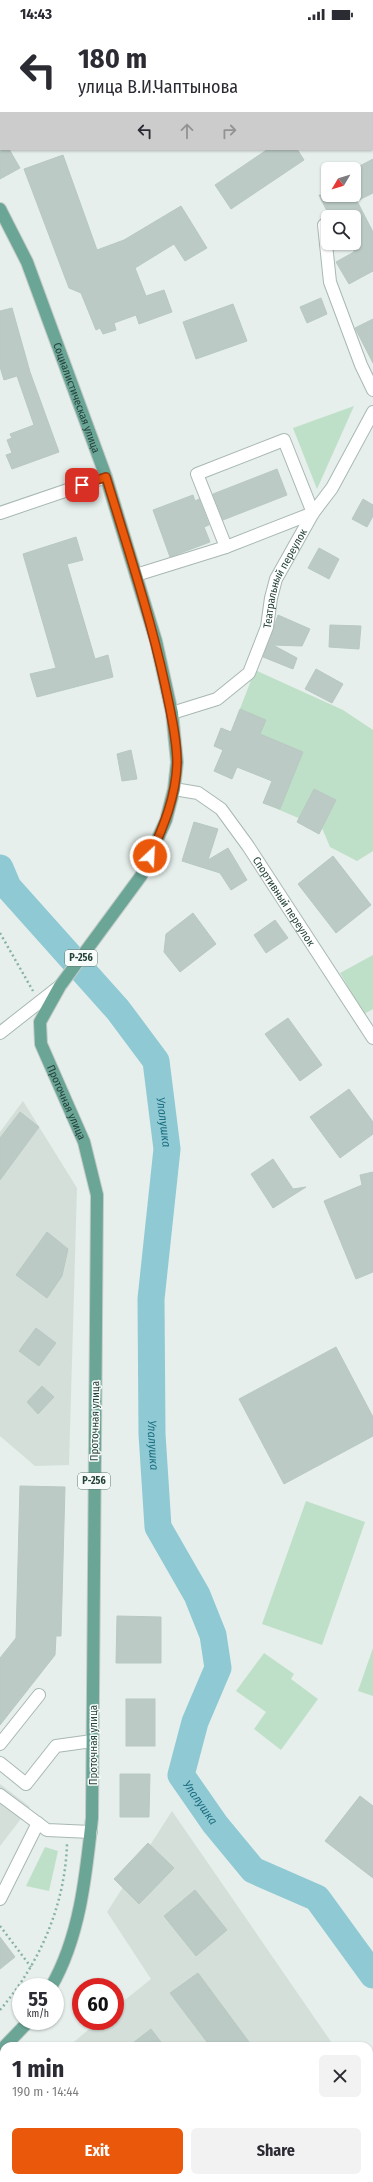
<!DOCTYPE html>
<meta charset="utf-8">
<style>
body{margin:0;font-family:"Fira Sans Condensed",sans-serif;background:#f2f2f3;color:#2b2b33;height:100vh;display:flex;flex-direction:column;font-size:15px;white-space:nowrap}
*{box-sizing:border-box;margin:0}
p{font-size:13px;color:#7c7c81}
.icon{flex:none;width:22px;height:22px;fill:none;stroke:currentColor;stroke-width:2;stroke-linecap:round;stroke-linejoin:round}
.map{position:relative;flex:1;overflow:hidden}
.sheet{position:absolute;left:0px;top:2014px;width:373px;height:140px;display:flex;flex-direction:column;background:#fff;border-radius:12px 12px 0 0;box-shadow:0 1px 3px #0004}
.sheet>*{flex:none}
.guide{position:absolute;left:0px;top:0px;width:373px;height:122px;box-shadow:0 1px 3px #0004;background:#fff;color:#2b2b33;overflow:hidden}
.needle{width:26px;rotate:232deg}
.fabs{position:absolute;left:321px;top:134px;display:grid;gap:8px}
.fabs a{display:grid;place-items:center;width:40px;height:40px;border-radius:6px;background:#fff;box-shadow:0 1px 3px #0004;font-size:20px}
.speed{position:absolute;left:12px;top:1950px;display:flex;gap:8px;font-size:20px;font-weight:700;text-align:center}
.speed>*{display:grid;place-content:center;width:52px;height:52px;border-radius:50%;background:#fff;box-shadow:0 1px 3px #0004;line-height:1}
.speed small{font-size:10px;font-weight:400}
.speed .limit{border:6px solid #d22;background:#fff;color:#111}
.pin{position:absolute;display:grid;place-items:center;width:34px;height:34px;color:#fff;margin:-17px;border-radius:8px;box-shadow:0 2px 6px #0006}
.me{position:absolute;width:44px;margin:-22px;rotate:25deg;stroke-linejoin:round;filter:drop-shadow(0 0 3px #0008)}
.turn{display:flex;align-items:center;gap:14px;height:84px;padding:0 12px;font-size:18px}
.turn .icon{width:52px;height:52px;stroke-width:2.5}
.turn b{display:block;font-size:28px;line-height:34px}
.lanes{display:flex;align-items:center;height:38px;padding:0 12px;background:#0003;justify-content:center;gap:20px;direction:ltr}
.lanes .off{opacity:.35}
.round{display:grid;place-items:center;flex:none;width:42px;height:42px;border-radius:6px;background:#f2f2f3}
.headline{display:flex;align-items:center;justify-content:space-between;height:68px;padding:0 12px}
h1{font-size:24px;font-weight:700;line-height:30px}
.action{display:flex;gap:8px;margin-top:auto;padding:8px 12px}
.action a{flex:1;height:46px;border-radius:6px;background:#ea580c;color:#fff;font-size:16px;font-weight:700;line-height:46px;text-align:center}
.action a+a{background:#f2f2f3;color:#2b2b33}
.status{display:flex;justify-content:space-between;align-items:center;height:28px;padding:0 20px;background:#fff;direction:ltr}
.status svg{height:11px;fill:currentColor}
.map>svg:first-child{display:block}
</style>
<div class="status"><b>14:43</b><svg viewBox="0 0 49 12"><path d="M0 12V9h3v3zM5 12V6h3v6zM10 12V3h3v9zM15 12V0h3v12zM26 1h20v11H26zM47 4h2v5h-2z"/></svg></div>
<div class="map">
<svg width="373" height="2154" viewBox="0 0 373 2154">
<rect width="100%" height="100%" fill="#e6efeb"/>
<g fill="#d4dfda">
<path d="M23,1073L77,1160L69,1437L35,1438L0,1408V1104Z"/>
<path d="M0,1756L30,1779L0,1818Z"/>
<path d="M172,1783L334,2018H69L99,1993H115V1980L151,1951L107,1884Z"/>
<path d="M369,2069L373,2075V2154H28L25,2150H369Z"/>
<path d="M4,2071V2121L0,2116V2074Z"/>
</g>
<g fill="#bfe0c8">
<path d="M354,378L317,461L293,400Z"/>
<path d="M255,642L343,682L373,702V823L357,833L330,819L322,800L263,775L272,753L237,739L232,751L214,743L223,722L214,718L221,700L231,704Z"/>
<path d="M373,927V981L364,986L340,945Z"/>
<path d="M306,1473L365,1494L322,1617L262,1596Z"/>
<path d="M373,1620V1668L358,1663Z"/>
<path d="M264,1625L294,1646L291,1651L318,1671L281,1722L254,1701L266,1684L236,1663Z"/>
<path d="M45,1819L58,1823L49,1863L26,1858Z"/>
</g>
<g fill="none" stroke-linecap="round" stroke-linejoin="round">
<path stroke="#8ec9d4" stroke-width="27" id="s1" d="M0,840L8,859L118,982L156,1033L167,1121L151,1271L152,1406L158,1499L197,1567L213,1607L218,1640L195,1694L181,1747L215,1796L253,1842L317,1870L373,1947"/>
</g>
<g fill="#bbcac4" stroke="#b8c9c2">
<path d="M0,121H9L20,140L0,151Z"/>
<path d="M268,121H297L304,132L231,181L215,157Z"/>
<path d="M63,127L97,222L124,212L181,178L207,220L185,233L174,216L135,240L146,268L164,262L172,284L139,296L136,287L114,295L116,302L103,306L100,300L96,302L81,265L69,260L24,141Z"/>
<path d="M373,131V165L357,173L373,204V243L349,256L336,234L354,224V189H330L319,167L354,168V141Z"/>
<path d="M321,270L327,286L307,295L300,279Z"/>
<path d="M233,276L247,313L196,331L183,294Z"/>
<path d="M12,280L30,344L59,424L12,441L6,427L12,425L7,412L12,410L10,406L34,397L17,348L4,352L0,339V283Z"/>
<path d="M373,291V335L355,300Z"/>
<path d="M277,441L287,467L223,492L213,466Z"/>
<path d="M193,467L195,473L199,471L209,497L204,499L210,514L170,529L153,482Z"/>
<path d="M363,471L373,477V488L367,499L352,491Z"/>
<path d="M76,509L83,532L67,536L95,631L108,627L113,649L37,669L30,646L56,640L23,526Z"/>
<path d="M319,520L339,531L329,551L308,540Z"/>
<path d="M278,587L310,601L302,618L273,617L297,630L293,641L263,629Z"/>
<path d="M330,597L361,598L359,621L329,619Z"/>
<path d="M316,641L343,656L332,675L305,661Z"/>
<path d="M240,681L266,692L260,706L303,724L280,781L263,775L272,753L237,739L232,751L214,743L223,722L214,718L221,700L231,704Z"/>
<path d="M131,722L137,751L122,753L117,726Z"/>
<path d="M314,761L336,772L319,806L297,794Z"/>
<path d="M194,794L218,801L208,832L228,820L247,852L231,862L220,845L182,833Z"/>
<path d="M333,828L371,877L336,905L298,856Z"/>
<path d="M193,885L216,916L180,944L164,924L166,906Z"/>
<path d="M275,892L288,910L266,925L254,907Z"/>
<path d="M288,990L322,1037L300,1053L265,1006Z"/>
<path d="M349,1061L373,1094V1106L340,1130L310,1089Z"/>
<path d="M20,1084L39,1099L0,1152V1110Z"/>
<path d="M273,1131L293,1161L306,1159L273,1180L251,1146Z"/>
<path d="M373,1144V1244L356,1251L324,1173L362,1157L360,1147Z"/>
<path d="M47,1204L68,1221L62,1248L47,1270L16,1247Z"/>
<path d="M36,1300L56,1315L39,1338L19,1323Z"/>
<path d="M336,1319L373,1389V1408L284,1456L239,1371Z"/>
<path d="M42,1358L54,1369L38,1386L27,1374Z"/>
<path d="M20,1458L65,1459L61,1608H56L55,1627L0,1697V1630L16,1610Z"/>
<path d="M117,1588L161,1589V1635H116Z"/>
<rect x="126" y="1671" width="29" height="47"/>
<path d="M120,1746H150L149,1789H120Z"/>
<path d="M360,1768L373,1778V1850L325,1813Z"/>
<path d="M148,1815L174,1840L139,1876L114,1851Z"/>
<path d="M195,1862L227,1902L196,1928L164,1888Z"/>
<path d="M0,1909L15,1929L0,1941Z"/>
<path d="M198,1945L252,2018H210L170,1965Z"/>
<path d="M151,2001L164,2018H129Z"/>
</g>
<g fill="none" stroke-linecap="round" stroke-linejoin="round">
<g stroke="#a8b8b2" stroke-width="14">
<g id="minor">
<path d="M112,1V0"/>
<path d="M372,6H373"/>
<path d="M372,78H373"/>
<path d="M372,106H373"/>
<path d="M0,110H1"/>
<path d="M324,197L330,254L361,337L373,362"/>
<path d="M0,485L106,449"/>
<path d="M226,519L197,446L284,412L313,485"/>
<path d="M136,547L226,519L313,485"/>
<path id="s2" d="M172,685L217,671L249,645L267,599L271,570L276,551L313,485L332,460L373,384"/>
<path id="s3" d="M174,761L198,765L221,781L248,818L373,1010"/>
<path d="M0,1005L60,958"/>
<path d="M0,1716L39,1667"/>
<path d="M0,1735L26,1756L56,1718L92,1713"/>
<path d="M0,1767L47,1802L91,1804"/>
<path d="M0,1871L38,1795"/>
</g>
</g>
<g stroke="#c2cac8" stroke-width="14">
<g id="major">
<path id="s4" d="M0,181L27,234L106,449L156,613L172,685L177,734L174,761L166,792L141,848L60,958L40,994L41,1016L84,1114L97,1167L92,1790C86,1847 80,1909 51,1959"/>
<path d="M5,2018L29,1993"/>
</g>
</g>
<g stroke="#86b3a5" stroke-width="2.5" stroke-dasharray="2 3" stroke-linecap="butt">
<path d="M0,905L33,963"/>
<path d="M0,1898L31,1939"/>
<path d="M0,1982C40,1935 65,1877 67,1816"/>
</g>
<use href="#minor" stroke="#fff" stroke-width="12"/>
<use href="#major" stroke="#6aa596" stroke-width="12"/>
</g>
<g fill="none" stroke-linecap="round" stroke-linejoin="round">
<g stroke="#983908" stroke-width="10">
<path id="route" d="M82,457L106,449C127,518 150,587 165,657C170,681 177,710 177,735C176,768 164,798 150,828"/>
</g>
<use href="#route" stroke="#ea580c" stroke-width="7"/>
</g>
<g text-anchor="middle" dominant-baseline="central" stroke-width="3" stroke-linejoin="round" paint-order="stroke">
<g fill="#f7fbf9" stroke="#637a73" stroke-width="1">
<rect x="65" y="922" width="32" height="16" rx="3"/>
<rect x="78" y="1445" width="32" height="16" rx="3"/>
</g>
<g font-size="10" font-weight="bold" fill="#24423a">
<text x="81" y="930">Р-256</text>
<text x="94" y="1453">Р-256</text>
</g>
<g font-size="11" fill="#24423a" stroke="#f7fbf9">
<text stroke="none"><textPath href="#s4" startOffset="204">Социалистическая улица</textPath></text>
<text stroke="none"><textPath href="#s2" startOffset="190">Театральный переулок</textPath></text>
<text stroke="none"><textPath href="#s3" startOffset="164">Спортивный переулок</textPath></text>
<text stroke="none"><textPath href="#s4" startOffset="967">Проточная улица</textPath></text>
<text transform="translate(95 1393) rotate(-89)">Проточная улица</text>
<text transform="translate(93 1717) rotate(-90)">Проточная улица</text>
</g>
<g font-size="12" font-style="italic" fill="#1c6f80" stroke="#f7fbf9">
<text stroke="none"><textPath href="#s1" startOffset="311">Улалушка</textPath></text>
<text stroke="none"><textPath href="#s1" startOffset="635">Улалушка</textPath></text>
<text stroke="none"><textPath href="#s1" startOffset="1019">Улалушка</textPath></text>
</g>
</g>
</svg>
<div class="fabs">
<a><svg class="needle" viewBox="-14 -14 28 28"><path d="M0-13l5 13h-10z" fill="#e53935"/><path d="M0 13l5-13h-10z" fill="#7c7c81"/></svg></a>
<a><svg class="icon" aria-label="search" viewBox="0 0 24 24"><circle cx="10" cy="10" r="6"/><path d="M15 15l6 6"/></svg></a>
</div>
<div class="speed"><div>55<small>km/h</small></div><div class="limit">60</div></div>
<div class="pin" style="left:82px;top:457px;background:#d93025"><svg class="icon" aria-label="arrive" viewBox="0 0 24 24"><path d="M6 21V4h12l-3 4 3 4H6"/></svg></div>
<svg class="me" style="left:150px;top:828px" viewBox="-20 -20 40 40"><circle r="17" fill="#ea580c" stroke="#fff" stroke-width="3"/><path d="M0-11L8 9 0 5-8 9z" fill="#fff"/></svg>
<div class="guide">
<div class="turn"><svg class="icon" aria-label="left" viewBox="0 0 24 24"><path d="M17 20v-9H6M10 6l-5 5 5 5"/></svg><div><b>180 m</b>улица В.И.Чаптынова</div></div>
<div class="lanes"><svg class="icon" aria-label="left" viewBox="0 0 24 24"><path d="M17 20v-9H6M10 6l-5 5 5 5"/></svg><svg class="icon off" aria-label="ahead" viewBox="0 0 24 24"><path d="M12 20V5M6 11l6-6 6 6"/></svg><svg class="icon off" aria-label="right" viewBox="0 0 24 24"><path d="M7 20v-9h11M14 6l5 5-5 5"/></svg></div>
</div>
<section class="sheet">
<div class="headline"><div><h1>1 min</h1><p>190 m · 14:44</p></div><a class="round"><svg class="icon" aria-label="close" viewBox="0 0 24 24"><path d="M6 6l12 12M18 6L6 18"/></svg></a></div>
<div class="action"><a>Exit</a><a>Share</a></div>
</section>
</div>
